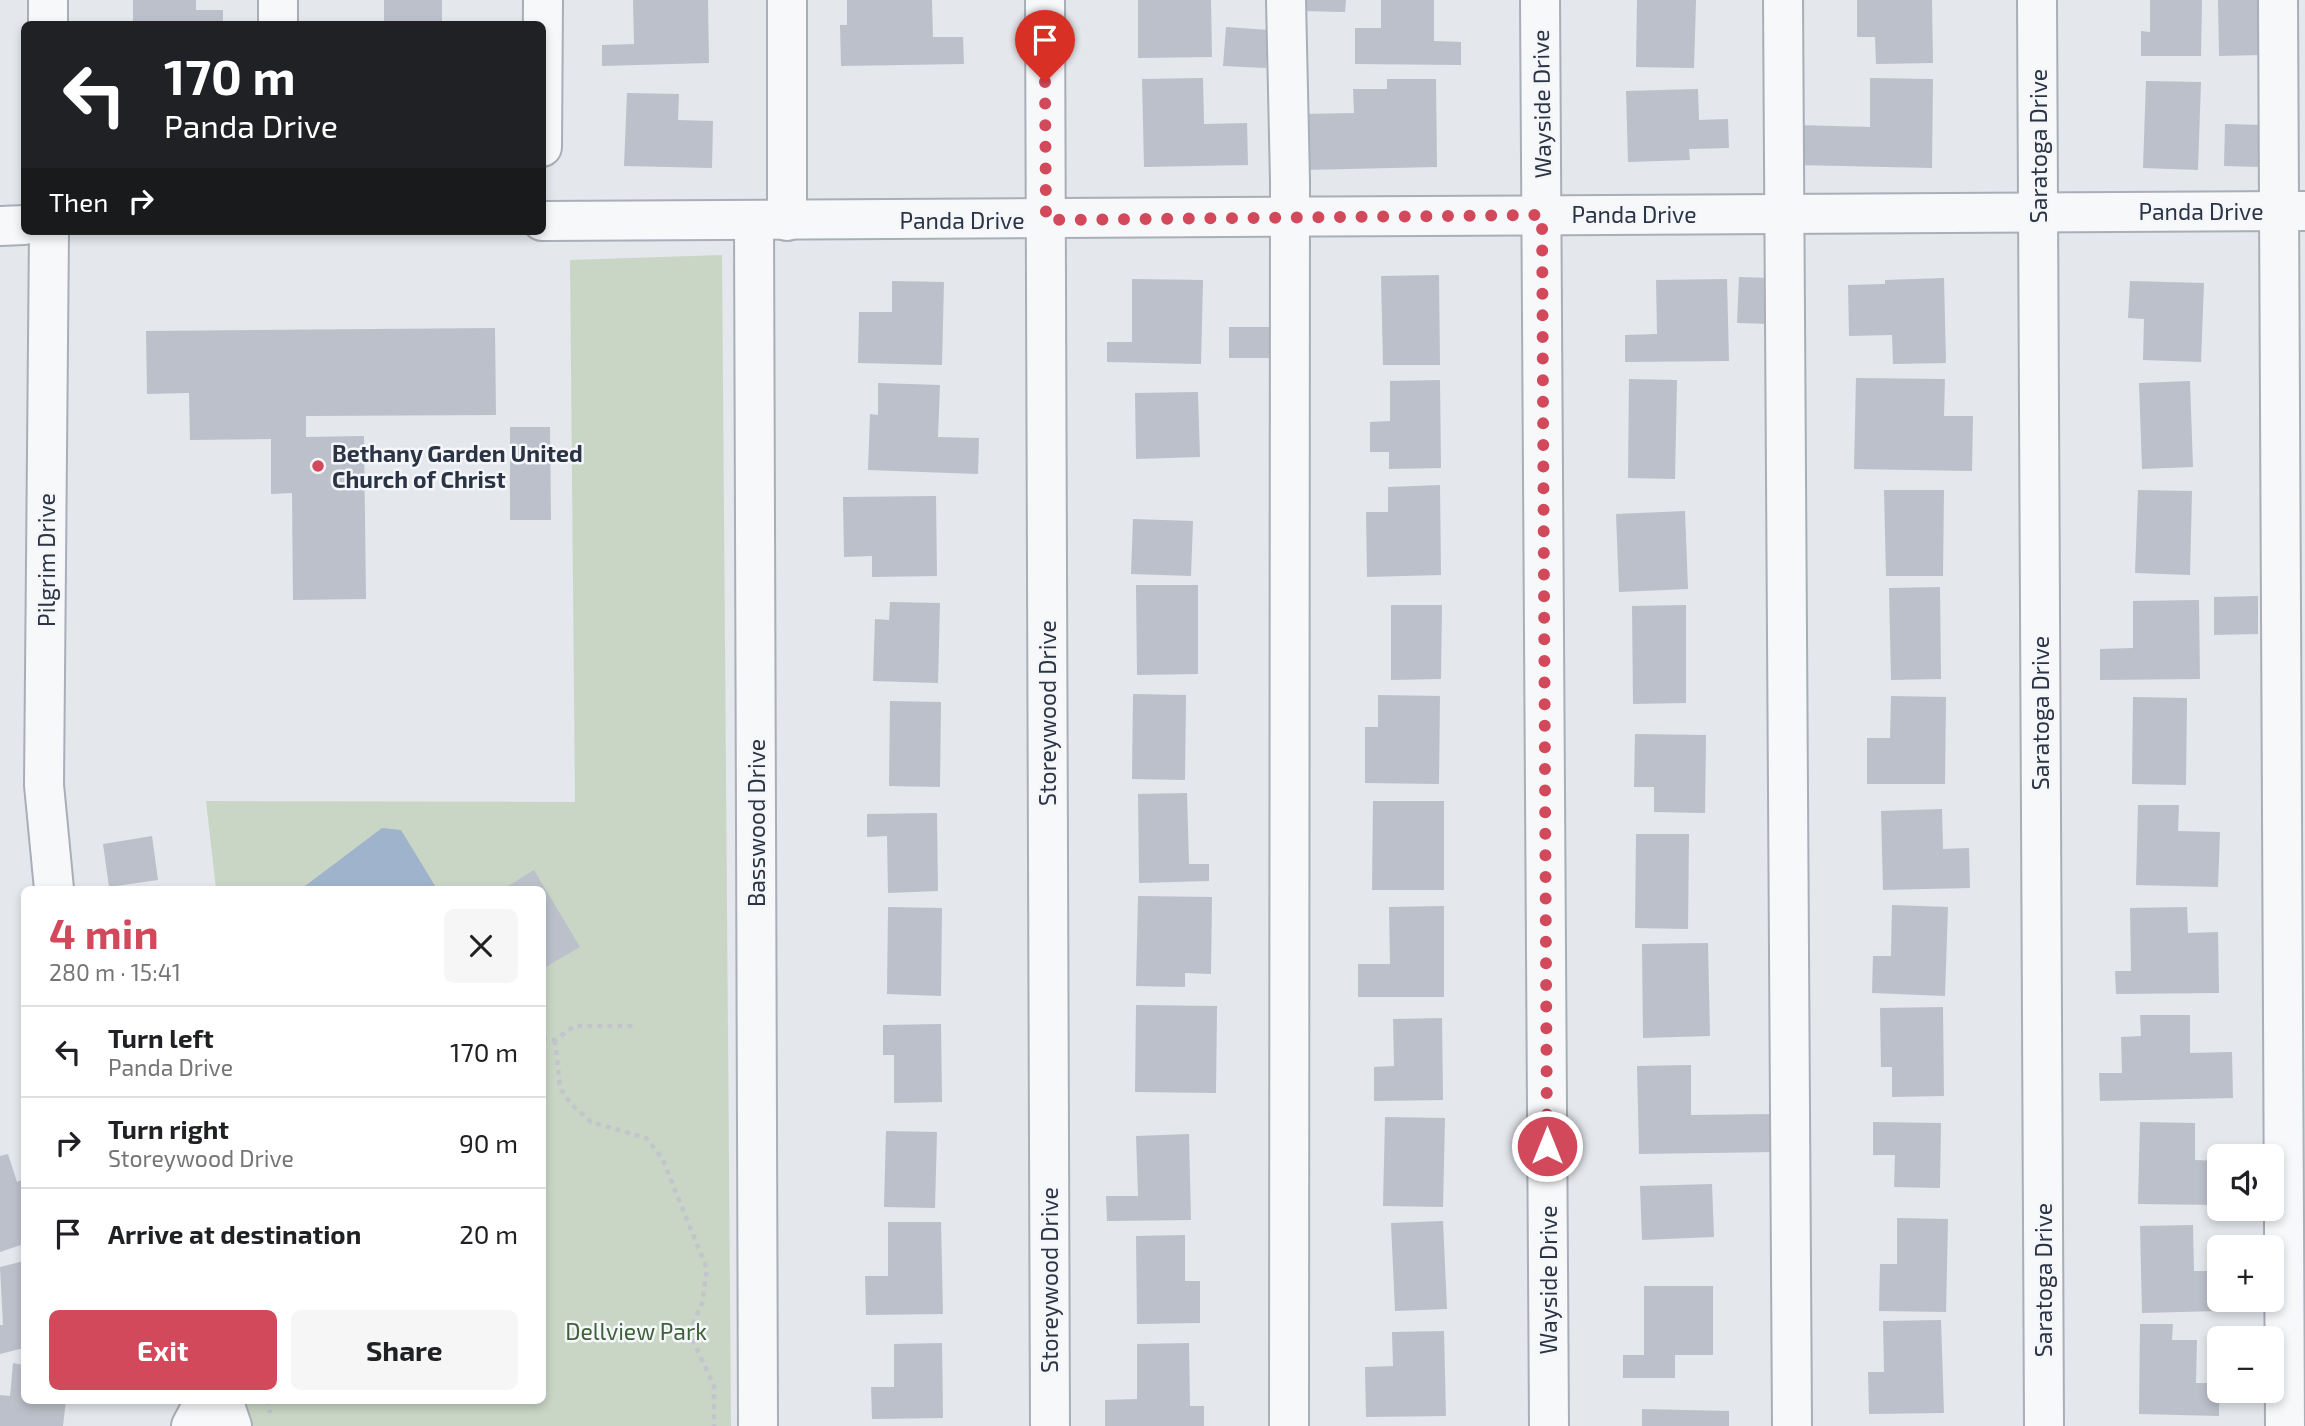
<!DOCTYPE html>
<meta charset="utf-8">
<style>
body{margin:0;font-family:"Exo 2",sans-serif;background:#f6f6f6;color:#202124;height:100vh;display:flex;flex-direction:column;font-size:26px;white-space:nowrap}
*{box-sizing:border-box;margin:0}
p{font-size:23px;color:#757577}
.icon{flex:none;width:38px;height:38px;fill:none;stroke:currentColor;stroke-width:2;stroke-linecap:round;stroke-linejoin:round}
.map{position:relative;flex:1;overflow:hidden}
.sheet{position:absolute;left:21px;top:886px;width:525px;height:518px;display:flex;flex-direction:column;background:#fff;border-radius:10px;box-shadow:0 4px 10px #0003}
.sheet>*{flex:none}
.top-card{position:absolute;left:21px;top:21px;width:525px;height:214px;border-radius:10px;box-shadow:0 4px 10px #0003;background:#202124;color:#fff;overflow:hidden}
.controls{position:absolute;left:2207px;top:1144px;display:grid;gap:14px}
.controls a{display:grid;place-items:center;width:77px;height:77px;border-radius:10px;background:#fff;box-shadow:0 4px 10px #0003;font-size:35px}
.pin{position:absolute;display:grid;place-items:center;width:60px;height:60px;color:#fff;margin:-72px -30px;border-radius:50% 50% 50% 0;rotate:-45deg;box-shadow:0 0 7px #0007}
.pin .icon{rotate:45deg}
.me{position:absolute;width:77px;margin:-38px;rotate:0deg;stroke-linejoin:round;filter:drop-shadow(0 0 5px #0008)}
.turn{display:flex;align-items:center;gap:24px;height:147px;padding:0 28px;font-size:32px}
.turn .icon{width:91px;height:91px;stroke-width:2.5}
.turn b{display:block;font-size:49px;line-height:60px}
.then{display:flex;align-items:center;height:66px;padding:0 28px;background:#0003;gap:14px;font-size:26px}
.round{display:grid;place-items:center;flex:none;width:74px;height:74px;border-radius:10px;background:#f6f6f6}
.head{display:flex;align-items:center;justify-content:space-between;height:119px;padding:0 28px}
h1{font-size:42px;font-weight:700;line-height:52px;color:#d1495b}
.button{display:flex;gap:14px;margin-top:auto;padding:14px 28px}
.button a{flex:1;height:80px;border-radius:10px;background:#d1495b;color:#fff;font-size:28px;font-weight:700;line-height:80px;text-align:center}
.button a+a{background:#f6f6f6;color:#202124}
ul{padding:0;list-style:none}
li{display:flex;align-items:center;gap:21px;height:91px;padding:0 28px;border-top:2px solid #e0e0e0}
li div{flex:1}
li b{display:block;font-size:26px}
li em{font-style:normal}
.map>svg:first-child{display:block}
</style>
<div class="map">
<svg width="2305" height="1426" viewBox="0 0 2305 1426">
<rect width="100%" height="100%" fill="#e4e7ec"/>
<path fill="#c9d6c5" d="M722,255L731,1426H249L240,1400H542V889H216L206,801L575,802L570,260Z"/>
<path fill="#9fb4cc" d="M382,828L401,830L437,889H301Z"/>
<g fill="#bbc0ca">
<path d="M133,0H196V10H223V24H133Z"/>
<rect x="384" y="0" width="58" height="24"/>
<path d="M633,0H708L709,63L602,66V45L634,44Z"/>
<path d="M847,0H932L933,37H963L964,64L841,66L840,25H847Z"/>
<path d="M1138,0H1211L1212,57L1138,58Z"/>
<path d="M1301,0H1346L1345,12L1301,11Z"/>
<path d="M1381,0H1434V41L1461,42V65L1355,64V28H1381Z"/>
<path d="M1637,0H1696L1694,68L1636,67Z"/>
<path d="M1857,0H1932L1933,63L1876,64L1875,37H1857Z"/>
<path d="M2150,0H2202L2201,56H2141V31L2150,32Z"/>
<path d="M2218,0H2260L2261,55L2219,56Z"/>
<path d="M1226,27L1269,30L1266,68L1223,66Z"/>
<path d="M1203,78L1204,124L1247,123L1248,165L1144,167L1142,79Z"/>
<path d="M1870,78L1933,79L1932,168L1797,165V125L1870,127Z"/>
<path d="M1387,79H1436L1437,167L1303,170L1301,114L1354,113L1353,89H1387Z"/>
<path d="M2146,81L2201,82L2198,170L2143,168Z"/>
<path d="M1698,89L1699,120L1728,119L1729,148L1689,149L1690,160L1628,162L1626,91Z"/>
<path d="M627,93L679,94L678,120L713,121L712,168L624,166Z"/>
<path d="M2225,124L2262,125V167L2224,166Z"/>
<path d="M1439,275L1440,365H1383L1381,276Z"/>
<path d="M1739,277L1771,278L1770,324L1737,323Z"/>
<path d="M1944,278L1946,363L1893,364L1892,335L1849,336L1848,285L1885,284V280Z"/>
<path d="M1132,279L1203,280L1201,364L1107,362V342H1132Z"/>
<path d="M1727,279L1729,361L1625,362V335L1657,334L1656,280Z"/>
<path d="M892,281L944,282L942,365L858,363L859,312H892Z"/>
<path d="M2130,281L2204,283L2201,362L2143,360L2144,319L2128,318Z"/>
<rect x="1229" y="327" width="45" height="31"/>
<path d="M495,328L496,415L306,416V437L364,436L366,599L293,600L292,493L271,494V439L190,440L189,393L147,394L146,331Z"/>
<path d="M1856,378L1945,379L1944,416H1973L1972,471L1854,469Z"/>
<path d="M1629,379L1677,380L1675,479L1628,478Z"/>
<path d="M1440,380L1441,468L1389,469V452H1370V422L1390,421V381Z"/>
<path d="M2190,381L2193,467L2142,469L2139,383Z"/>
<path d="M878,383L940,385L938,437L979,438L978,474L868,470L870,414L878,415Z"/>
<path d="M1198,392L1200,457L1136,459L1135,393Z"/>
<path d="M510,427H550L551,520H510Z"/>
<path d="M1440,485L1441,575L1367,577L1366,512H1388V487Z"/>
<path d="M1884,490H1944L1943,576H1886Z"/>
<path d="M2138,490L2192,491L2190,575L2135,573Z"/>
<path d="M936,496L937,576L872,577V556L844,557L843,497Z"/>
<path d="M1685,511L1688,589L1619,592L1616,514Z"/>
<path d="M1133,519L1193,521L1191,576L1131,574Z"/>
<path d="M1136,585H1198V674L1137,675Z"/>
<path d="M1940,587L1941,679L1891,680L1889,588Z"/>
<path d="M2258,596V634L2214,635V597Z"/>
<path d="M2199,600L2200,679L2100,680V649L2133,648V601Z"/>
<path d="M890,602L940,603L938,683L873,681L875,619L889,620Z"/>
<path d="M1391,605H1442L1441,679L1391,680Z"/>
<path d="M1686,605V703L1633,704L1632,606Z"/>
<path d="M1133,694L1186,695L1185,780L1132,779Z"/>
<path d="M1378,695L1440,696L1439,784L1365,783V727H1378Z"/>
<path d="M1891,696L1946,697L1945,784H1867V738H1890Z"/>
<path d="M2133,697L2187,698L2186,785L2132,784Z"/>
<path d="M890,701L941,702L940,787L889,786Z"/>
<path d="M1635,734L1706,735L1705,813L1654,812V787H1634Z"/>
<path d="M1187,793L1189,864H1209V881L1139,883L1138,794Z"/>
<path d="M1373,801H1444V890H1372Z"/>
<path d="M2138,805H2179L2178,831L2220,832L2218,887L2136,885Z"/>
<path d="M1942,809L1943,849L1969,848L1970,888L1883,890L1881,811Z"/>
<path d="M937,813L938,891L888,893L887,836L867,837V814Z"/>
<path d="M1636,834H1689L1688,929L1635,928Z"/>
<path d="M152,836L158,880L109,887L103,844Z"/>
<path d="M534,870L580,947L542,969V889H503Z"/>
<path d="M1138,896L1212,897L1211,974L1185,973V987L1136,986Z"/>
<path d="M1892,905L1948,907L1945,996L1872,993L1873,956H1891Z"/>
<path d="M1444,906V997H1358V964H1390L1389,907Z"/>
<path d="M888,907L942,908L941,996L887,994Z"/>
<path d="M2187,907L2188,933L2218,932L2219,993L2116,994L2115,971H2131L2130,908Z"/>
<path d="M1708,943L1710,1036L1643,1038L1642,944Z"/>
<path d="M1136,1005L1217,1006L1216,1093L1135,1092Z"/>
<path d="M1943,1007L1944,1096L1892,1097V1067H1881L1880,1008Z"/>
<path d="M2140,1015H2190V1053L2232,1052L2233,1098L2100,1101L2099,1073H2122L2121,1037L2141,1036Z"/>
<path d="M1442,1018L1443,1100L1374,1101V1067L1394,1066L1393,1019Z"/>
<path d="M941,1024L942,1102L894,1103V1055H883V1025Z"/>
<path d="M1691,1065V1115L1775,1114L1776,1152L1639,1154L1637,1066Z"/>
<path d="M1385,1117L1445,1118L1443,1207L1383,1206Z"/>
<path d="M1873,1122L1941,1123L1940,1188L1894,1187L1895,1155H1873Z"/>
<path d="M2140,1122L2195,1123V1160L2219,1161V1205L2138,1204Z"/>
<path d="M886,1131L937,1132L935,1208L884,1207Z"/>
<path d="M1189,1134L1191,1220L1107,1221L1106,1196H1138L1136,1136Z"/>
<path d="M8,1154L17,1182L24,1179V1244L0,1252V1156Z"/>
<path d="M1712,1184L1714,1237L1642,1240L1640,1186Z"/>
<path d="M1897,1218L1948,1219L1946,1312L1879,1311L1880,1264H1897Z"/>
<path d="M1443,1221L1447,1309L1395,1311L1391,1223Z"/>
<path d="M888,1222H941L943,1314L866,1315L865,1276H888Z"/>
<path d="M2193,1225L2194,1271H2219V1311L2142,1313L2140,1226Z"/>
<path d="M1185,1235V1281H1200V1323L1137,1324L1136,1236Z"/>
<path d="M24,1261V1348L0,1354V1325H3L0,1267Z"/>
<path d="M1644,1286H1713V1355H1675V1378H1623V1355H1644Z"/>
<path d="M1941,1320L1944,1413L1869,1414L1868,1372H1884L1883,1321Z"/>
<path d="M2140,1324H2173L2172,1340H2197L2196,1383H2219V1416L2139,1414Z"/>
<path d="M1444,1331L1446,1416L1366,1417L1365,1367L1393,1366L1392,1332Z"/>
<path d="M942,1343L943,1418L872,1419L871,1387H894V1344Z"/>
<path d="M1189,1343L1190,1406H1204V1426H1105V1400L1137,1399V1344Z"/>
<path d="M13,1363L24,1365V1400H66L63,1426H0V1395L10,1396Z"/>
<path d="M1642,1409L1729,1411V1426H1642Z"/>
</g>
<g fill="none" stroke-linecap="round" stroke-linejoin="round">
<g stroke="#a9aeb7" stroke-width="42">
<g id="minor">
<path d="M48,0V24"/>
<path d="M278,0V24"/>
<path d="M787,0V221"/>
<path d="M1045,0L1050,1426"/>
<path d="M1286,0L1290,181L1289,1426"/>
<path d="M1540,0L1549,1426"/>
<path d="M1783,0L1792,1426"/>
<path d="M2037,0L2044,1426"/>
<path d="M2278,0L2285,1426"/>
<path d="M542,147L543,0"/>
<path d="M542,221L2305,211"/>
<path d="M754,221L758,1426"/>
<path d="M0,226L24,225"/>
<path d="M49,231L44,785L54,889"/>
<path d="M223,1400L232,1426"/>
<path d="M191,1426L205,1400"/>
</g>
</g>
<g stroke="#c2c5cb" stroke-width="4.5" stroke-dasharray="5 5" stroke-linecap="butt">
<path d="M542,1039L555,1040L574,1026H633"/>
<path d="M555,1040L560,1088L572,1105L591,1122L646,1138L662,1158L707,1269L702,1303L691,1328L693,1341L714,1386V1426"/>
<path d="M268,1400L270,1413"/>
</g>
<use href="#minor" stroke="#f7f8fa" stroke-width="38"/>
</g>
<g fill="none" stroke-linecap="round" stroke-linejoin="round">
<path stroke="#d1495b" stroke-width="12" stroke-dasharray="0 21.6" d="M1045,82L1046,220L1542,215L1547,1146"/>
</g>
<circle fill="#d1495b" stroke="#f4f6f9" stroke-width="2.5" cx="318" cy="466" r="7"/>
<g text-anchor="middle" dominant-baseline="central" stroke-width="5" stroke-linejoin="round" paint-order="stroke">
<g font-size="23" fill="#2b3445" stroke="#f4f6f9">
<text transform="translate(1541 104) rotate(-91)">Wayside Drive</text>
<text transform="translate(2038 146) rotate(-90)">Saratoga Drive</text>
<text x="2201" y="211">Panda Drive</text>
<text x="1634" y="214">Panda Drive</text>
<text x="962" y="220">Panda Drive</text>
<text transform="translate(46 560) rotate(-90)">Pilgrim Drive</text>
<text transform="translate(1047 713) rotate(-90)">Storeywood Drive</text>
<text transform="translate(2040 713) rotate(-90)">Saratoga Drive</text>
<text transform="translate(756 823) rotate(-90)">Basswood Drive</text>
<text transform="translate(1049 1280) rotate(-90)">Storeywood Drive</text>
<text transform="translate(1548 1280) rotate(-90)">Wayside Drive</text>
<text transform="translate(2043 1280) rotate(-90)">Saratoga Drive</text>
</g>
<g font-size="23" font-weight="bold" fill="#2b3445" stroke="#f4f6f9" text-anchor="start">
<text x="332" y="453">Bethany Garden United<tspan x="332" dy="26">Church of Christ</tspan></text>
</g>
<g font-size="23" fill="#3f6138" stroke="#f4f6f9">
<text x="636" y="1331">Dellview Park</text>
</g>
</g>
</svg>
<div class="controls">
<a><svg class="icon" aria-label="sound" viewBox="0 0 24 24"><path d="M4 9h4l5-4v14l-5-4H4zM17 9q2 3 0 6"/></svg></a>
<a>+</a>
<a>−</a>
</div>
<div class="pin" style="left:1045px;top:82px;background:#d93025"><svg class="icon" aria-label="arrive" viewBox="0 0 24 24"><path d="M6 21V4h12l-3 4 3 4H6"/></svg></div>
<svg class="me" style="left:1547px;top:1146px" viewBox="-20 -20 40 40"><circle r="17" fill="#d1495b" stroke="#fff" stroke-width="3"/><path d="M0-11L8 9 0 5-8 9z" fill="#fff"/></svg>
<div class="top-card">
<div class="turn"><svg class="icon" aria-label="left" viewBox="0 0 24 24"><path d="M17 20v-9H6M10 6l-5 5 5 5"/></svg><div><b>170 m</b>Panda Drive</div></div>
<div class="then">Then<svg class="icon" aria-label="right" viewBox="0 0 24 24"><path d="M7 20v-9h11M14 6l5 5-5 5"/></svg></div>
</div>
<section class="sheet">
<div class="head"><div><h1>4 min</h1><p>280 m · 15:41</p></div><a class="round"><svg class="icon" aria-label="close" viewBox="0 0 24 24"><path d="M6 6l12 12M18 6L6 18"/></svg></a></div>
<ul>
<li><svg class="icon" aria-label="left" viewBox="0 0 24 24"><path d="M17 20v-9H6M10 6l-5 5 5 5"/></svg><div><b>Turn left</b><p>Panda Drive</p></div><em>170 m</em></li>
<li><svg class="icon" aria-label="right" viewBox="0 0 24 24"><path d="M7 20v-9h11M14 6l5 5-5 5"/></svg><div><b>Turn right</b><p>Storeywood Drive</p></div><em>90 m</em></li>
<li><svg class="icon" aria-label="arrive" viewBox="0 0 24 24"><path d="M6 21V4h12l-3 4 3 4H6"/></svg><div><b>Arrive at destination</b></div><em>20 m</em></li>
</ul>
<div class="button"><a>Exit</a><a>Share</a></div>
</section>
</div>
